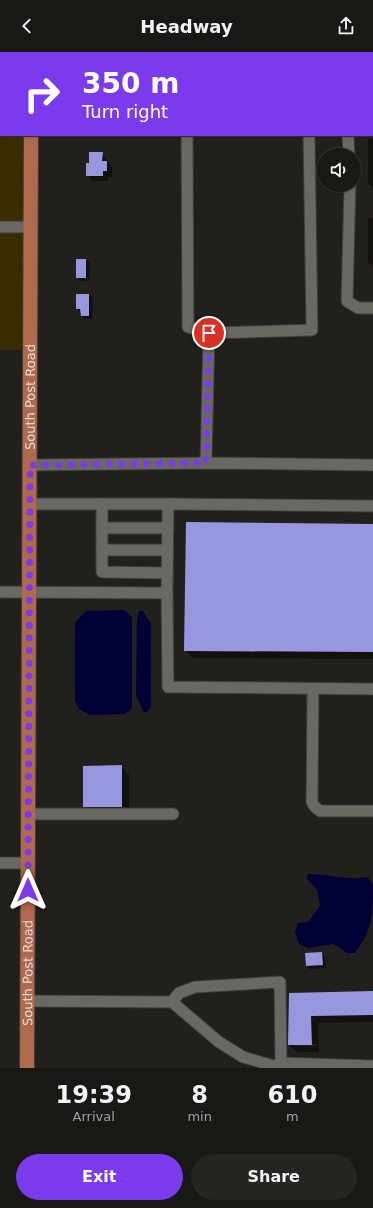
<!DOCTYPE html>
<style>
body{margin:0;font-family:"DejaVu Sans",sans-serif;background:#262522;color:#f1f3f6;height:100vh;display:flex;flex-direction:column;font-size:15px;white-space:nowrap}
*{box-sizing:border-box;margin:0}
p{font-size:13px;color:#9fa0a0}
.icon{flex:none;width:22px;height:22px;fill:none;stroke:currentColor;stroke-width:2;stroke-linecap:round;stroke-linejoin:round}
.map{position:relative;height:1016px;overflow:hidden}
.drawer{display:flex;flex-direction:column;background:#191815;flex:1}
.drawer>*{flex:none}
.guide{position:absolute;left:0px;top:0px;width:373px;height:84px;box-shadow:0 1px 3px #0004,0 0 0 1px #373734;background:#7c3aed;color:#fff;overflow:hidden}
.fabs{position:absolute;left:317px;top:96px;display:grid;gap:8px}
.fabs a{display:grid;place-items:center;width:44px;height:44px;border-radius:50%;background:#191815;box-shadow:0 1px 3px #0004,0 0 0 1px #373734;font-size:20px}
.pin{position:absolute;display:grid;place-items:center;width:34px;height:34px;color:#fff;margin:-17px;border:2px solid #fff;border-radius:50%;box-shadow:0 1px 4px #0007}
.me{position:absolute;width:44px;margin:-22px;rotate:0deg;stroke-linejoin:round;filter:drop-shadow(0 0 3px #0008)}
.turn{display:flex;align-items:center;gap:14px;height:84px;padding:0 16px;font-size:18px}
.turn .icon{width:52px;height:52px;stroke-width:2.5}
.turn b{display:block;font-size:28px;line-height:34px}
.eta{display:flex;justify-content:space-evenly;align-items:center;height:68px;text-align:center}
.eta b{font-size:24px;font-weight:700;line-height:28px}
.action{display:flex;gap:8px;margin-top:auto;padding:8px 16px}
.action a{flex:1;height:46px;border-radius:24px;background:#7c3aed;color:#fff;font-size:16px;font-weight:700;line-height:46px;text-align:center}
.action a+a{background:#262522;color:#f1f3f6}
header{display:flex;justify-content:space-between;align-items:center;height:52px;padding:0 16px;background:#191815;font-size:18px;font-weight:700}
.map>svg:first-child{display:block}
</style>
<header><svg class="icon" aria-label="back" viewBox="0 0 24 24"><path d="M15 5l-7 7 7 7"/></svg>Headway<svg class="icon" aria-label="share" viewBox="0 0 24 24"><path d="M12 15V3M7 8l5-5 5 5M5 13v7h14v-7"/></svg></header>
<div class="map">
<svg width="373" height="1016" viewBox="0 0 373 1016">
<rect width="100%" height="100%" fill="#21201c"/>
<path fill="#392c00" d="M0,49L1,83H26V298H0Z"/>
<g fill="#010036">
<path d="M124,558L132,565V656L125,662L90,663L79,657L75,648V571L86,559Z"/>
<path d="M139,559H143L151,572V655L147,660H144L136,644L137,568Z"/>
<path d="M308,822C329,822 346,829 367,825L373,832C373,863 373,877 355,901H347L334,892L308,896L299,892L295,880L298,871L308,870L320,854L317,838L307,827Z"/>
</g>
<g fill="#0007" fill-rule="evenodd">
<path d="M337,0H373V26L372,1Z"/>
<path d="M368,87H373V136L368,131Z"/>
<path d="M102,101L112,115V125H108V129H93L87,123L90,112Z"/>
<path d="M368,166H373V215L368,210Z"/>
<path d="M86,208L90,211L89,229H81L77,226Z"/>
<path d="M77,243H89L93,246L92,267H85L82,264L77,256Z"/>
<path d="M373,473V607L193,606L185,598Z"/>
<path d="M121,714L129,722V762H92L84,755Z"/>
<path d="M321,901L325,905L326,916L310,917L307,913Z"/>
<path d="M373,941V970L318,971L319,1000H297L289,993L290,942ZM295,992H317V994H295Z"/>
</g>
<g fill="#9797e0">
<path d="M89,100H103L102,109H107V119H103V124H86V111H89Z"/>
<rect x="76" y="207" width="10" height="19"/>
<path d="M76,242H89V264H81L80,257H76Z"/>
<path d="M186,470L373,472V600L184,599Z"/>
<path d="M122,713V755H83V714Z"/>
<path d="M322,900L323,913L306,914L305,901Z"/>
<path d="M373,939V963L311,964L312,993H288L289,941Z"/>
</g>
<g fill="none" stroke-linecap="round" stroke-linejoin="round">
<g stroke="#3e3d39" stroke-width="13">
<g id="minor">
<path d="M249,0V1"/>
<path d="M279,0V1"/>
<path d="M305,0V1"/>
<path d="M0,35H1"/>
<path d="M372,42H373"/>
<path d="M187,83L188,275L209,281"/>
<path d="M348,83L349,103"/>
<path d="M350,133L347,249L358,256H373"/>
<path d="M0,175H31"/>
<path d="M206,411L209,281L312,278L309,83"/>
<path d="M30,413L206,411L373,413"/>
<path d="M102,452V520L167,521"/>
<path d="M168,452L373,454"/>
<path d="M102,476H168"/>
<path d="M102,498H167"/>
<path d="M0,540L167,541L168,452H29"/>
<path d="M167,541L168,635L373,637"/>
<path d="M313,637L312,750L315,755L320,759H373"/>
<path d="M28,762H173"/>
<path d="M0,811H28"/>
<path d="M27,949L172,950L179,941L195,935L280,930L281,1011L274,1014L243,1005L219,990L172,950"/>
<path d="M281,1011L373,1014"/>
</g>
</g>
<g stroke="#3e3d39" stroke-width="16">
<g id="major">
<path d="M32,1V0"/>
<path id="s1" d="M27,1016L31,83"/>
</g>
</g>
<use href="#minor" stroke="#6a6863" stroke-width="11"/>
<use href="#major" stroke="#af694c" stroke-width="14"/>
</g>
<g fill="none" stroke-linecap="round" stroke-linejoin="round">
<path stroke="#7c3aed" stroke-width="7" stroke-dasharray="0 12.6" d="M28,838L30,413L206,411L209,281"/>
</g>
<g text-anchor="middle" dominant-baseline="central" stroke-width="4" stroke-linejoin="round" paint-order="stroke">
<g font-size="13" fill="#dfdedb" stroke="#181713">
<text stroke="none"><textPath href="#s1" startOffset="671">South Post Road</textPath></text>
<text stroke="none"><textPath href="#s1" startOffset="95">South Post Road</textPath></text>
</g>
</g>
</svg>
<div class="fabs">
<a><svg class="icon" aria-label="sound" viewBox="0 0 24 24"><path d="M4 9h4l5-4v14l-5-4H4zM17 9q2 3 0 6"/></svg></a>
</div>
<div class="pin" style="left:209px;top:281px;background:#d93025"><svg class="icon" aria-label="arrive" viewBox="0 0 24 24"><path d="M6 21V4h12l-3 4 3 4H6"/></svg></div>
<svg class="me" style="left:28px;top:838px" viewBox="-20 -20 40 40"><path d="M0-17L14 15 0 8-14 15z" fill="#7c3aed" stroke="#fff" stroke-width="4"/></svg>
<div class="guide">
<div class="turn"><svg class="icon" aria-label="right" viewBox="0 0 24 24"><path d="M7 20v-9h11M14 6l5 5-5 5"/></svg><div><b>350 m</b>Turn right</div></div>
</div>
</div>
<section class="drawer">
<div class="eta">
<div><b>19:39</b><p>Arrival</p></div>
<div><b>8</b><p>min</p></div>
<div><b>610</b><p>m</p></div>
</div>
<div class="action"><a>Exit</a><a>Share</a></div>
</section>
